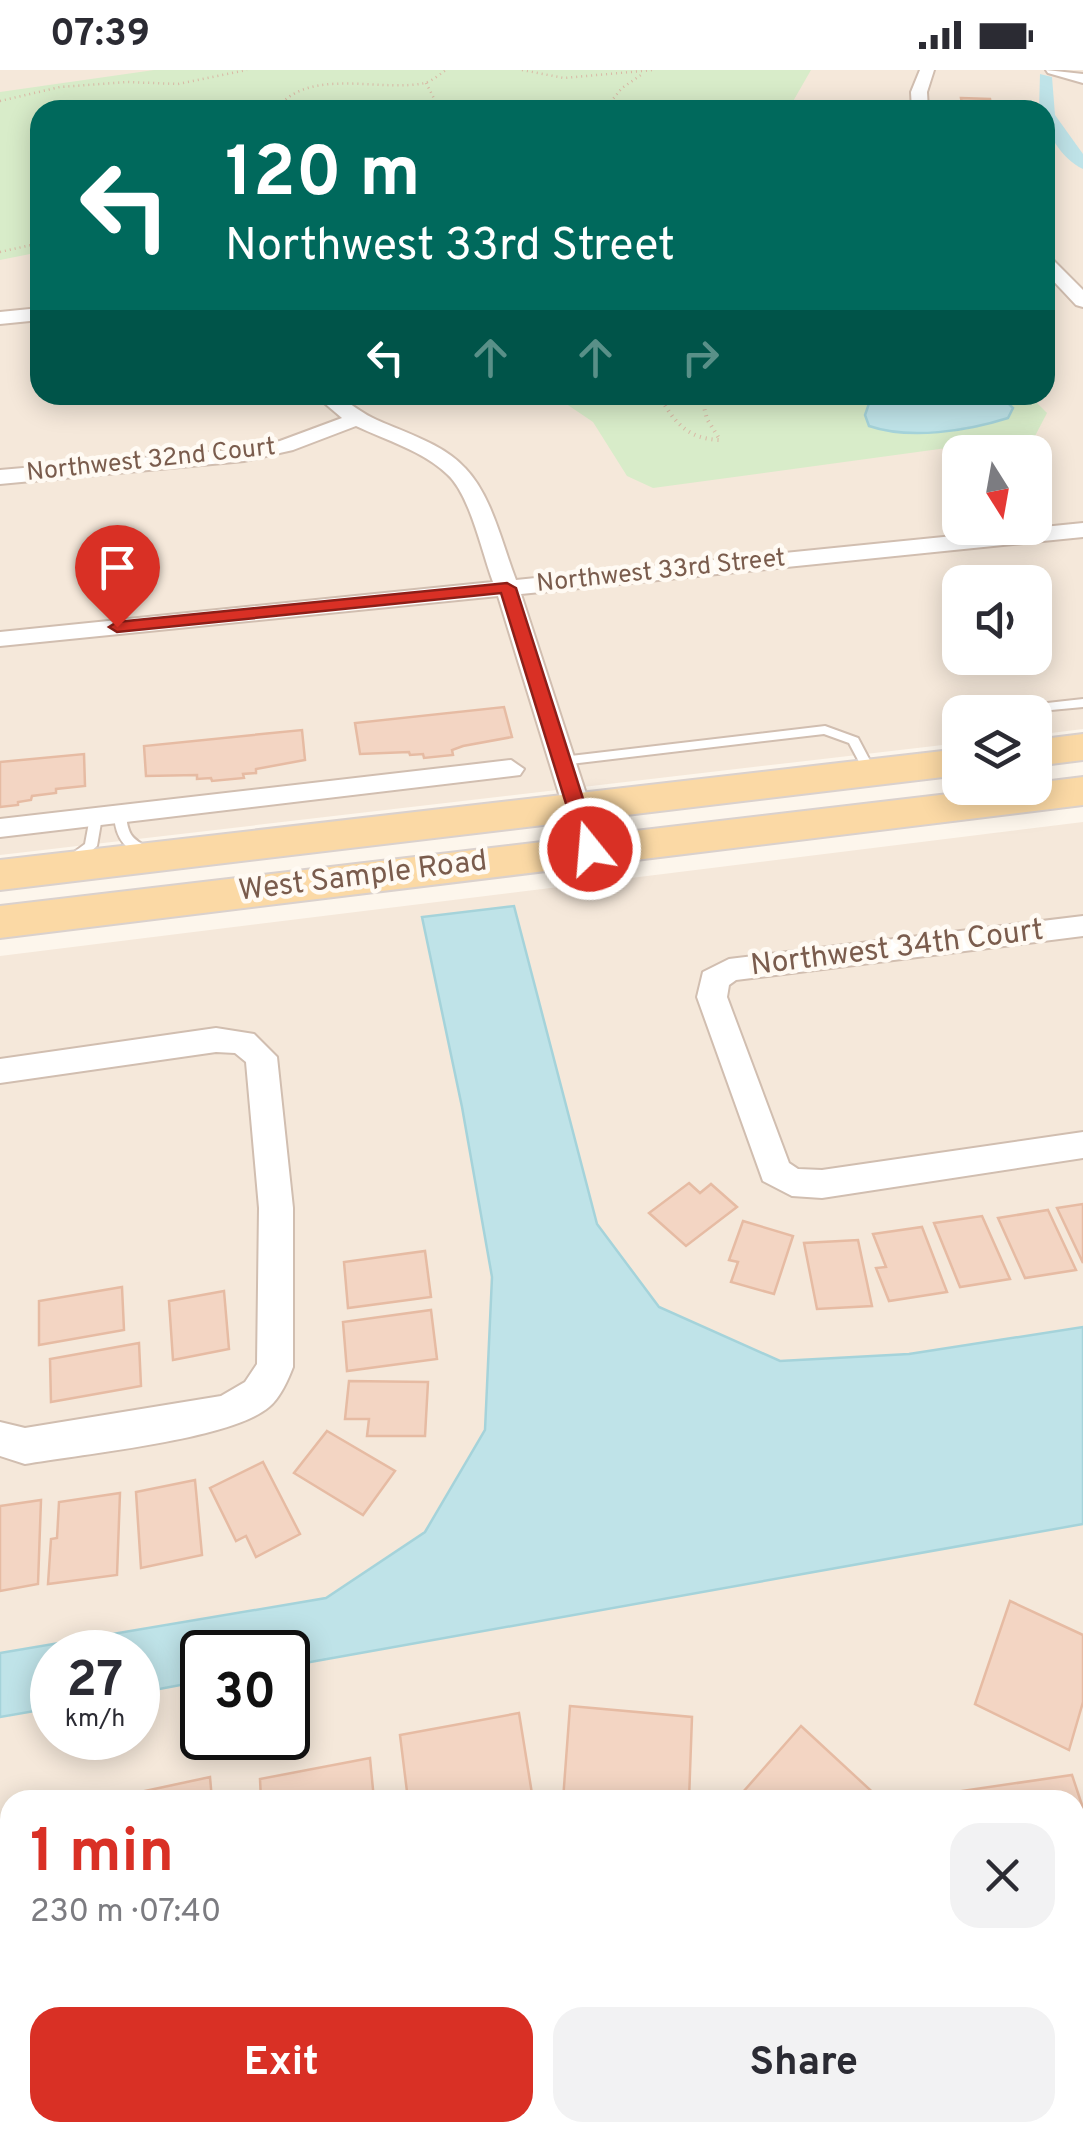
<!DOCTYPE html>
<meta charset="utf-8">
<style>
body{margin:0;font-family:Overpass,sans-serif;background:#f2f2f3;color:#2b2b33;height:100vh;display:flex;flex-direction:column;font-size:38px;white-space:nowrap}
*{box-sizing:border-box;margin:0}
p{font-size:32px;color:#7c7c81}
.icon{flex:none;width:55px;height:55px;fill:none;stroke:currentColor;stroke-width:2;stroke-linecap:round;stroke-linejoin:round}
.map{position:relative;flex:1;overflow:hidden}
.details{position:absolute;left:0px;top:1720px;width:1085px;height:352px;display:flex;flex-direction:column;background:#fff;border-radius:30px 30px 0 0;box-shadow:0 5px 25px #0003}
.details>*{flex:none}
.banner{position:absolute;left:30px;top:30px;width:1025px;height:305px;border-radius:30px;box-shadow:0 5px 25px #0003;background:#00695c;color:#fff;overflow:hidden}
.needle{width:65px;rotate:169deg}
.tools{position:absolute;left:942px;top:365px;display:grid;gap:20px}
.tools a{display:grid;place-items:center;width:110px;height:110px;border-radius:20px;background:#fff;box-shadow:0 5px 25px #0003;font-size:50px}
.speed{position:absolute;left:30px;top:1560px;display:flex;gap:20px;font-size:50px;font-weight:700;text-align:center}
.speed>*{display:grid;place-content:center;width:130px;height:130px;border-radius:50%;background:#fff;box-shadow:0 5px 25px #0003;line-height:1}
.speed small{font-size:25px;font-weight:400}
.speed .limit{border:5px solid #111;border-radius:15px;background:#fff;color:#111}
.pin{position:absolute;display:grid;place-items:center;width:85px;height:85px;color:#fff;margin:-102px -42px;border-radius:50% 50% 50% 0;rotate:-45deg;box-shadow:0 0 10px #0007}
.pin .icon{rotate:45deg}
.me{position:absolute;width:110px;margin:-55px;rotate:343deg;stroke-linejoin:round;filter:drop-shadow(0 0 8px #0008)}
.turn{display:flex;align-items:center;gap:35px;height:210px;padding:0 30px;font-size:45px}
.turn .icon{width:130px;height:130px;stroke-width:2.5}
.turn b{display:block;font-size:70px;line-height:85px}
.lanes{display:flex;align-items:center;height:95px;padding:0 30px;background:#0003;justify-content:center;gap:50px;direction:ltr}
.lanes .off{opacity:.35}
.round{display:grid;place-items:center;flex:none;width:105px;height:105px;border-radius:30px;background:#f2f2f3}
.summary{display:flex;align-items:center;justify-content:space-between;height:170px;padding:0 30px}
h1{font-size:60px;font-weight:700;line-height:75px;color:#d93025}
.action{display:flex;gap:20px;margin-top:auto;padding:20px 30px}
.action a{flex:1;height:115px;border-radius:30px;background:#d93025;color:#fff;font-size:40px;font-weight:700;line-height:115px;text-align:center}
.action a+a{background:#f2f2f3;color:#2b2b33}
.status{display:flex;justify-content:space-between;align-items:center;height:70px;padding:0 50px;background:#fff;direction:ltr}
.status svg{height:28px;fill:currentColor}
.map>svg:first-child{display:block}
</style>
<div class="status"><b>07:39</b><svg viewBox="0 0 49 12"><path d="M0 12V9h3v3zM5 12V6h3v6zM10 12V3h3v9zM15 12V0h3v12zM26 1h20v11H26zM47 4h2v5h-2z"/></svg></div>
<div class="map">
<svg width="1083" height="2072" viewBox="0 0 1083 2072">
<rect width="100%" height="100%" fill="#fdf6ec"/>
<g fill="#f5e8da" fill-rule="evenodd">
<path d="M0,0H1083V659L1035,665V642H960V673L0,785ZM40,40H1045V325H40ZM960,382H1035V458H960ZM960,512H1035V588H960Z"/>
<path d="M1083,752V2072H0V886ZM52,1582H138V1668H52ZM202,1582H288V1668H202ZM10,1730H1075V2062H10Z"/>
</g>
<g fill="#d8ecc9">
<path d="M154,0H811L788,40H40V182L0,190V22Z"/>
<path d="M553,325H1029L1047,343L1035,366L653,418L627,406L593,352Z"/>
</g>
<g fill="#bfe3e8" stroke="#a5d3da" stroke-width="2.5">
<path d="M872,325H1000L1013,338L1008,348C967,361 910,370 869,356L865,345Z"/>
<path d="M514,836L597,1154L659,1237L780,1291L909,1284L1083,1257V1454L288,1596V1582H202V1611L138,1623V1582H52V1638L0,1647V1583L326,1528L425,1462L485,1360L492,1207L462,1037L422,847Z"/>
</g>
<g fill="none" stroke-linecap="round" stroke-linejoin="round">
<path fill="#bfe3e8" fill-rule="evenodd" d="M1040,4L1052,7L1055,45L1083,84V99C1062,89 1045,63 1045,40H1039Z"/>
</g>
<g fill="#f3d5c3" stroke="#e6bba3" stroke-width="2.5">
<path d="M961,28L990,29L992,40H963Z"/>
<path d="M823,34L883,36L884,40H816L815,36Z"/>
<path d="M504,637L512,667L463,676L452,680L453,685L424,688L423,684L410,685L409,682L360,684L355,653Z"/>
<path d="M302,660L305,690L256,699V703L243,704L244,708L212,711L211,708L197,709V705L146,706L144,676Z"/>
<path d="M84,684L85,716L56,719V723L32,726L31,730L18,732V735L0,737V692Z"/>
<path d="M689,1113L700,1123L711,1114L737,1137L686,1176L649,1143Z"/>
<path d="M1083,1134V1193L1057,1138Z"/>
<path d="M1048,1140L1076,1200L1025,1208L998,1148Z"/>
<path d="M982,1146L1010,1209L960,1217L934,1153Z"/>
<path d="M743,1151L793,1166L774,1224L731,1212L738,1192L729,1190Z"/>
<path d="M922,1157L947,1222L889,1231L876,1198L886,1197L873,1164Z"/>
<path d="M858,1170L872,1236L817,1239L804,1173Z"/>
<path d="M425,1181L431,1227L348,1238L344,1192Z"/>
<path d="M122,1217L124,1260L39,1275V1231Z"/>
<path d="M224,1221L229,1279L173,1290L169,1231Z"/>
<path d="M431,1240L437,1289L347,1301L343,1252Z"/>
<path d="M139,1273L141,1316L51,1332L50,1289Z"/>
<path d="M349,1311L428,1312L425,1366H367L369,1349H345Z"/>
<path d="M327,1361L395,1401L363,1445L294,1403Z"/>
<path d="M263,1392L300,1464L256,1487L246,1466L236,1471L210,1418Z"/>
<path d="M195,1410L202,1485L141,1498L136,1422Z"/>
<path d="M120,1423L117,1505L48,1514L51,1469L57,1468L59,1432Z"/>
<path d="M41,1430L38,1514L0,1521V1436Z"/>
<path d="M1010,1531L1083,1565V1632L1069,1680L975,1634Z"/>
<path d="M570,1636L692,1647L689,1730H563Z"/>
<path d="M519,1643L533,1730H408L400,1665Z"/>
<path d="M801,1656L881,1730H736Z"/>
<path d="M370,1688L374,1730H261L260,1709Z"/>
<path d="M1072,1705L1083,1738V1828L1075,1829V1730H957L955,1722Z"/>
<path d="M210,1707L212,1730H103Z"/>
<path d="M10,1767V1834L0,1836V1769Z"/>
<path d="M7,1855L10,2009L0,2011V1856Z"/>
<path d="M10,2048V2062H106L107,2072H0V2051Z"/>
<path d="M181,2062H292V2065L268,2072H181Z"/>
<path d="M502,2062H526L527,2072H489L488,2065Z"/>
<path d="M587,2062H633L635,2072H588Z"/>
<path d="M914,2062H979L982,2072H873Z"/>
</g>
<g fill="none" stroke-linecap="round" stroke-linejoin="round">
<g stroke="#d1beb0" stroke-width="4">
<g id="service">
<path d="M1083,629V637L1030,642H996L1002,638Z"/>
<path d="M960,643V659L956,658L950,648Z"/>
<path d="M825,656L858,668L876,702L874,705H866L849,673L824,664L562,695L556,691L562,687Z"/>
<path d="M120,740L126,744C128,771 136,768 153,782L152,785C126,785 115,768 114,744Z"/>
<path d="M96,743L102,747L97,776L76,794H66L64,791L66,788L85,774L90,747Z"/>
</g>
</g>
<g stroke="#d1beb0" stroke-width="4">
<g id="minor">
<path d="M920,0H934L927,22L928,40H912L911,22Z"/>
<path d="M1046,0L1083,4V13L1048,3Z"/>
<path d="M1045,187L1051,188L1083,220V237L1076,235L1045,202Z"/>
<path d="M40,238V250L0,254V242Z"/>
<path d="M315,325C350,325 348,337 377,350C406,363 443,374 465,398C492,426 502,474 516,510L1083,453V467L521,524L604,779L600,786H580L576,779L498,526L0,576V562L493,512C482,483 470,424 447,404C423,381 386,370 356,356L293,380L244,391L0,414V400L244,379L280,371L342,348Z"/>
<path d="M511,690L524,699L520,705L0,767V749Z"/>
<path d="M1083,846V866L736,910L729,915L727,927L789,1093L798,1099L822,1100L1083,1062V1088L822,1128L792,1126L763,1111L697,927L703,902L729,889Z"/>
<path d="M216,958L254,964L277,987L293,1138V1297C288,1310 280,1328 269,1337C230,1370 81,1384 25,1394L0,1386V1352L25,1358L221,1326L245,1312L257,1294L259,1138L246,992L235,983L216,982L0,1013V989Z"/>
<path d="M690,2062H740L742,2072H692Z"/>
</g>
</g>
<g stroke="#dad1cd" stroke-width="4">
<g id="primary">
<path d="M1083,664V690L1035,696V670Z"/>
<path d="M960,679V705L0,820V790Z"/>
<path d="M1083,707V735L0,868V836L999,718H1035V713Z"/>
</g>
</g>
<g stroke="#d9b8a5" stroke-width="2.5" stroke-dasharray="1 4" stroke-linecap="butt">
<path d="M522,0L564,8L653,0"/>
<path d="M426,13L440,40"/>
<path d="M0,31L60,17L127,12L178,14L247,0"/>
<path d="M295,40L285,30C320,0 385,22 425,13C432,11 440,4 446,0"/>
<path d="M604,40L622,18L641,5"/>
<path d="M0,182L40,173"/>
</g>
<path stroke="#d9b8a5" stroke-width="4" stroke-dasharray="1 5" stroke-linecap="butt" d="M659,325C674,352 687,369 720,370L707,349L701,325"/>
<use href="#service" fill="#fff" fill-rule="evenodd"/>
<use href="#minor" fill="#fff" fill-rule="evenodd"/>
<use href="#primary" fill="#fbd9a5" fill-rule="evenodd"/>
</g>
<path fill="#d93025" stroke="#8d1f18" stroke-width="2.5" d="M507,513L516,518L599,779L596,784H583L580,779L501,523L117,562L109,557L117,552Z"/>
<g text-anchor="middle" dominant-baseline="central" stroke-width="9" stroke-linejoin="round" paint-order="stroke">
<g font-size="25" fill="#7a5c4d" stroke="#fffaf3">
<text transform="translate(151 391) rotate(-6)">Northwest 32nd Court</text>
<text transform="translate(661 502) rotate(-6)">Northwest 33rd Street</text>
</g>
<g font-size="30" fill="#7a5c4d" stroke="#fffaf3">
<text transform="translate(363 807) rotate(-7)">West Sample Road</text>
<text transform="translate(897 879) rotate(-7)">Northwest 34th Court</text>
</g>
</g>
</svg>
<div class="tools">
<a><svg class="needle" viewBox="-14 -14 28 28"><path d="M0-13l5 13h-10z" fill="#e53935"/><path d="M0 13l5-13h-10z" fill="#7c7c81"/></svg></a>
<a><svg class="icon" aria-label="sound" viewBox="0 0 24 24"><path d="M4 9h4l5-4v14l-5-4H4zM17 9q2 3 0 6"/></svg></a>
<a><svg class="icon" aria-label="layers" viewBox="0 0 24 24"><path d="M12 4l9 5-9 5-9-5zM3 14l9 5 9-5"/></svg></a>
</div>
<div class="speed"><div>27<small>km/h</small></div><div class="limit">30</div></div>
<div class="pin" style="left:117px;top:557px;background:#d93025"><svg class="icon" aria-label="arrive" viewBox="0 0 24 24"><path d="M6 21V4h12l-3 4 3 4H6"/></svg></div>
<svg class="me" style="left:590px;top:779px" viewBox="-20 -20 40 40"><circle r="17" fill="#d93025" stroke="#fff" stroke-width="3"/><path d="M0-11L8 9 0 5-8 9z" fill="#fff"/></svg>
<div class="banner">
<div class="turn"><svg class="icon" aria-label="left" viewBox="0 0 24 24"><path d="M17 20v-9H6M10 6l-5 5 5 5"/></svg><div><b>120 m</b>Northwest 33rd Street</div></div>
<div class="lanes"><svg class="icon" aria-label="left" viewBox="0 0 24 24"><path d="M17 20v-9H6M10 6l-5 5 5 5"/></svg><svg class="icon off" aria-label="ahead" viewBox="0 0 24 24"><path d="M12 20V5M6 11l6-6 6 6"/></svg><svg class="icon off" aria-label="ahead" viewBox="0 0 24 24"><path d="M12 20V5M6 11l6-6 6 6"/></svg><svg class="icon off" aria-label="right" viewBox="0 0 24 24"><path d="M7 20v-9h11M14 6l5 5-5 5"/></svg></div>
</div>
<section class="details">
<div class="summary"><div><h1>1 min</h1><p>230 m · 07:40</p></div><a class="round"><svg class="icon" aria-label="close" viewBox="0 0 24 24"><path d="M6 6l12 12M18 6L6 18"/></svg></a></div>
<div class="action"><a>Exit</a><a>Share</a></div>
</section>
</div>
